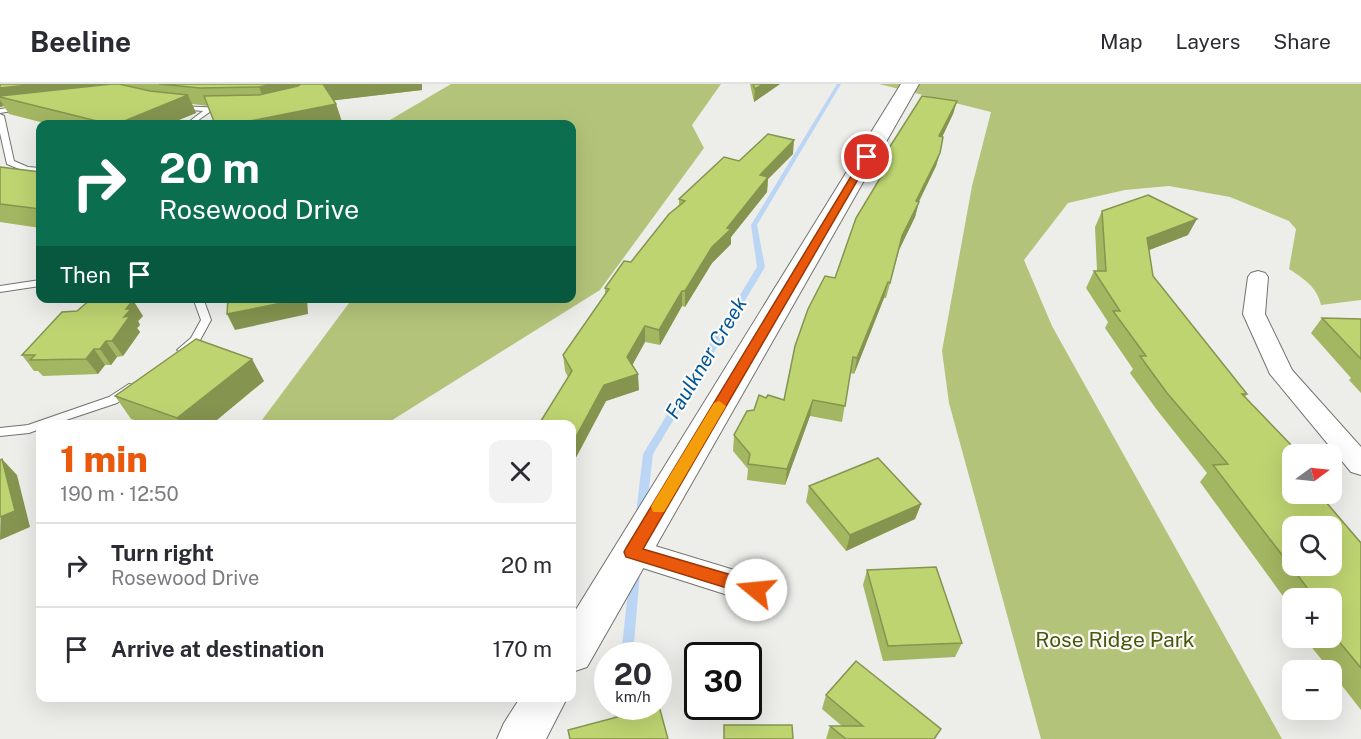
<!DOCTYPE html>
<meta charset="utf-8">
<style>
body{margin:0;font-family:"Public Sans",sans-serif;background:#f2f2f3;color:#2b2b33;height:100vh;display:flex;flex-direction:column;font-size:22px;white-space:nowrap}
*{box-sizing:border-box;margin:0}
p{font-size:20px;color:#7c7c81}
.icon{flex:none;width:33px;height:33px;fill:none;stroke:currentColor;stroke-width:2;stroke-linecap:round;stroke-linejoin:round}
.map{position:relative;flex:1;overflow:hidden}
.panel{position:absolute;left:36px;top:336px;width:540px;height:282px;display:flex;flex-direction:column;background:#fff;border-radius:12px;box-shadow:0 6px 24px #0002}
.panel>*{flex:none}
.banner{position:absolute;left:36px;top:36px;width:540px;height:183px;border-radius:12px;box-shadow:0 6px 24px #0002;background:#0b6e4f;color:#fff;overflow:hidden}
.needle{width:39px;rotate:75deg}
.fabs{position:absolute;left:1282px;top:360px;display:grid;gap:12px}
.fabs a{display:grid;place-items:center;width:60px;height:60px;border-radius:12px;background:#fff;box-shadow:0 6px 24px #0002;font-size:30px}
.speed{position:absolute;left:594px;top:558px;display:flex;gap:12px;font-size:30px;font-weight:700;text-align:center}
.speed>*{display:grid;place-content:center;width:78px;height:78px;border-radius:50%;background:#fff;box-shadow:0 6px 24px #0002;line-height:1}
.speed small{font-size:15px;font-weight:400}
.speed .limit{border:3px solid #111;border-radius:9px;background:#fff;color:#111}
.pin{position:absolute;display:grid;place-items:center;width:51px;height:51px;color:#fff;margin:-26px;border:3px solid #fff;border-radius:50%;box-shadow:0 2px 6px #0007}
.me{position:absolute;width:66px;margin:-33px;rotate:287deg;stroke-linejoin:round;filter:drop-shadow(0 0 4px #0008)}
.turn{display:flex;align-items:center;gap:21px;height:126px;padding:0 24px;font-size:27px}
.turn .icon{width:78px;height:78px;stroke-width:2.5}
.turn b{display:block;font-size:42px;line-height:51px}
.then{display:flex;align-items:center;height:57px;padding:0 24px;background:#0003;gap:12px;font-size:22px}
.round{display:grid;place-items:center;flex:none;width:63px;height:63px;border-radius:12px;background:#f2f2f3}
.summary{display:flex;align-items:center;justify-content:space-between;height:102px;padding:0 24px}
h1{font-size:36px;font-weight:800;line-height:45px;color:#ea580c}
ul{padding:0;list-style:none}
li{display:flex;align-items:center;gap:18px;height:84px;padding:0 24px;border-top:2px solid #e1e1e2}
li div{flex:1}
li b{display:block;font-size:22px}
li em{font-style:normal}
header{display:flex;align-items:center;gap:36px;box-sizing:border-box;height:84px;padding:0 30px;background:#fff;border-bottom:2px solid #e1e1e2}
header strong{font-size:28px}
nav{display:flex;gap:33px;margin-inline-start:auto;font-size:21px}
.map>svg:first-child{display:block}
</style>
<header>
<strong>Beeline</strong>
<nav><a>Map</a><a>Layers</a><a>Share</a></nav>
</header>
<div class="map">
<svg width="1361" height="655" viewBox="0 0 1361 655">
<rect width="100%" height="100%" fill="#edeeea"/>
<g fill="#b3c47a">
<path d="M451,0H721L692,41L704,64L600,206L386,340H259L352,215L572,214V40H383Z"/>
<path d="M879,0H1361V216L1321,221C1317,203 1304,195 1289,185L1296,145L1289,137L1230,113L1169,102L1125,106L1068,119L1024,176L1052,242L1282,655H1041L949,319L942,267L972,102L991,28Z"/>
</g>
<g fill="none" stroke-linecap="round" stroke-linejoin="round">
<g fill="#bbd6f4" fill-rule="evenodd">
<path d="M837,0H841L757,141L765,183L653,370L646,430L645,433L641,434L637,433L636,430L643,370L757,183L751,141Z"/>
<path d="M635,483L639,485L640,488L633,572H621L630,488L631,485Z"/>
<path d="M615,622H627L625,655H611Z"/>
</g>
<g stroke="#72736f" stroke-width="2">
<g id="service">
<path d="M23,22L26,24L25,25L0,29V25Z"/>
<path d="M177,22L225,24L229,26L225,28L211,27L193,40H186L203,27L179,25L177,24Z"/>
<path d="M0,30L4,32L14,77L28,83L40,84V88L24,87L7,80L0,49Z"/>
<path d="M40,196V202L0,208V202Z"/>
<path d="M193,214H203L211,236L199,258L182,269L177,266L191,254L201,236Z"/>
<path d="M129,300L133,301L135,304L133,307L117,319L54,340H40V345L29,349L0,352V344L28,341L109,313Z"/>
</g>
</g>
<g stroke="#72736f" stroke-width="2">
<g id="minor">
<path d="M1258,187L1265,189L1268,193L1265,230L1292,286L1361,363V391L1351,388L1270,290L1243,230L1248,193L1251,189Z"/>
<path d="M632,455L767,496L772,506L767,516L756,520L621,477L617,468L621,459Z"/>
</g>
</g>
<g stroke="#72736f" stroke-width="2">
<g id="tertiary">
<path d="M901,0H919L587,583L572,588V532Z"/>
<path d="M520,614H567L546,655H497L504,639Z"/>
</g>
</g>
<use href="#service" fill="#fff" fill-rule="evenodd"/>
<use href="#minor" fill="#fff" fill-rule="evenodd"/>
<use href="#tertiary" fill="#fff" fill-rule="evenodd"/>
</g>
<g fill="#a3b661">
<path d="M0,0H422V6L334,16L336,20L342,38L192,20L196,29L169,40H48L9,30L4,22L0,23Z"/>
<path d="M750,0H780L754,18Z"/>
<path d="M957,17L953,30L942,53L940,69L936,82L919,118L915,133L899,166L886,214H884L854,290L850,289L842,338L810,332L785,401L747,396L748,385L733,367L734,351L754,326L766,314L784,316L835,194L880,94H876L879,80Z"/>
<path d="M793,70L768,95L767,108L731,153V160L712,179L685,223L682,222L660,261L645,258L632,281L639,306L606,317L572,381V340L568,293L565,287L563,271L605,210V204L631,178L679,121V115L739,77Z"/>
<path d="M0,83L40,88V144L0,138Z"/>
<path d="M1102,127L1188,151L1149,166L1153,192L1247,310L1245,313L1295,365L1292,368L1293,410H1322L1320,411L1361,459V626L1332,589V586H1330L1305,555L1307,554H1332V514H1293V526L1200,398L1207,389L1157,326L1130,289L1133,285L1105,244L1108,238L1086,204L1094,187H1097L1095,143Z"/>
<path d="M143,232L138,237L140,241L137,244L140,248L123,272L117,273L111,281H105L98,290L43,292L38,287H34L22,271Z"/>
<path d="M1322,234L1361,235V309L1349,296L1351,294L1311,249Z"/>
<path d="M264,297L212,340H146L131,335L115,312Z"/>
<path d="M809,402L921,420L915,435L846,467L806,418Z"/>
<path d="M867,486L962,559L955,573L883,577L863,501Z"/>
<path d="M826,611L941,645L935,655H826L830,642H842L822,625Z"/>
</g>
<g fill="#85944f">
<path d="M37,0H121L126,9L0,13V4Z"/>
<path d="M273,0H318L266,21L259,3Z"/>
<path d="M323,0H422V6L329,17Z"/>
<path d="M763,0H780L754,18L755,5Z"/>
<path d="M188,11L196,29L169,40H117Z"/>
<path d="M0,16L4,22L0,23Z"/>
<path d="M957,17L953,30L936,66L939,52Z"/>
<path d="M336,20L342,38L332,40H235Z"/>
<path d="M794,56L793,70L768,95L767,108L731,153V160L712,179L685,223V207L712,163L727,144L760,91Z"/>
<path d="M940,69L936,82L914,127L919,118L915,133L899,166L886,214L902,152L916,117Z"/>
<path d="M1197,135L1188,151L1139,170L1147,154Z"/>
<path d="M888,198L884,214L854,290L857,274Z"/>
<path d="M682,207V222L660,261L659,246Z"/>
<path d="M307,214L308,230L235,246L227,230Z"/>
<path d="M133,216L143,232L138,237L140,241L137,244L140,248L123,272L112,257L124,233L126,225Z"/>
<path d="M645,242V258L628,289L627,273Z"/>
<path d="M106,257L117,273L111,281L100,265Z"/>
<path d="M94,265L105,281L98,290L86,275Z"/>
<path d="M252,275L264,297L212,340H181L177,334Z"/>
<path d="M638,290L639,306L606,317L572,381V360L604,301Z"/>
<path d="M813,316L810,332L785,401L787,385Z"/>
<path d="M2,375L17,391L30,443L0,456Z"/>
<path d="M921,420L915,435L846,467L850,451Z"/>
</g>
<g fill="#bed471" stroke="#85944f" stroke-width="1.5" fill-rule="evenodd">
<path d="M0,0H37L0,4Z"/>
<path d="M112,0H119L150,7L188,11L117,40H109L0,13V12Z"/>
<path d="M159,0H273L259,3L200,4Z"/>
<path d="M301,0H323L336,20L235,40H215L204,12L259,11L298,2Z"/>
<path d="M753,0H763L755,5Z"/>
<path d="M922,12L957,17L939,52L943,53L940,69L916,117L919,118L902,152L890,199L888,198L857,274L853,273L845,322L813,316L787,385L748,380L750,370L734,351L747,327L754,326L759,311L766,314L768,311L784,316L795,262L808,225L825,192L835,194L856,134L888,81L879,80Z"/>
<path d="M768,50L794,56L760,91L768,93L727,144L731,145L712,163L685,207H682L659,246L645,242L627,273L638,290L604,301L572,360V340H539L572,287L563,271L609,205L605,204L624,177L631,178L669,130L685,117L679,115L724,73L739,77Z"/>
<path d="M0,83L40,88V125L0,120Z"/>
<path d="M1148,111L1197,135L1147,154L1153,192L1247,310H1242L1295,365L1290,366L1294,370H1293V410H1319L1361,459V584L1332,549V514H1315L1213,381L1228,380L1167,309L1140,272H1146L1113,227H1120L1094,187H1106L1102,127ZM1293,442H1332V482H1293Z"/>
<path d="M228,214H302V215L227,230Z"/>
<path d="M91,215L133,216L126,225H131L124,233L130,232L112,257H106L100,265H94L86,275L30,276L35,271H22L62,228L77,227Z"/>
<path d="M1322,234L1361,235V275Z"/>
<path d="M196,255L252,275L177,334L115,312Z"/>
<path d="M878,374L921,420L850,451L809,402Z"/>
<path d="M2,375L15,427L0,433V376Z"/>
<path d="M936,483L962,559L888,562L867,486Z"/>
<path d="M856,577L941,645L934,655H846L830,642H863L826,611Z"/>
<path d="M659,622L668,655H570L568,646Z"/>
<path d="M724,641H792L793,655H724Z"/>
</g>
<path fill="#ea580c" stroke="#983908" stroke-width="1.5" d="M864,71L871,73L643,465L762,500L765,506L762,511L756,513L626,473L624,468L626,464Z"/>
<path fill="#f59e0b" d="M719,317L726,322L664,428H653L651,423L653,419L714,319Z"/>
<g text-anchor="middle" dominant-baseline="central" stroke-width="4.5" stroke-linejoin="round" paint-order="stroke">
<g font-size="20" font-style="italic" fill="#005495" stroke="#fafbf7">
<text transform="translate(706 274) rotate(-59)">Faulkner Creek</text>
</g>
<g font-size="21" fill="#4a560d" stroke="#fafbf7">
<text x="1115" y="555">Rose Ridge Park</text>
</g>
</g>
</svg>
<div class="fabs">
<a><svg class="needle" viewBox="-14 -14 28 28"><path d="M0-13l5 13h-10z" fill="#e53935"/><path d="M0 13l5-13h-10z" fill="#7c7c81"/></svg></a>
<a><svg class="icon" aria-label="search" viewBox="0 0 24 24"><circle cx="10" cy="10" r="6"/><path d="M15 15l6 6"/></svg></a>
<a>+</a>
<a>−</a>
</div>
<div class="speed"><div>20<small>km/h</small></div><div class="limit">30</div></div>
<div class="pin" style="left:867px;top:73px;background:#d93025"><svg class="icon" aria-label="arrive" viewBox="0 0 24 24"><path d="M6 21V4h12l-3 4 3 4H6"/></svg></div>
<svg class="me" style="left:756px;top:506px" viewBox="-20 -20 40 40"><circle r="19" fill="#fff"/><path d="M0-13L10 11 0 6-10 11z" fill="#ea580c"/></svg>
<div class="banner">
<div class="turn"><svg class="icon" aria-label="right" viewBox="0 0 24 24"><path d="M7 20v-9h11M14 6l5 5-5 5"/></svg><div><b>20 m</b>Rosewood Drive</div></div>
<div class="then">Then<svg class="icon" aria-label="arrive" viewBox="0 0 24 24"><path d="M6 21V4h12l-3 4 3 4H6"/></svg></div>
</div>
<section class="panel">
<div class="summary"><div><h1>1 min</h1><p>190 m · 12:50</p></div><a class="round"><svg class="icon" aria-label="close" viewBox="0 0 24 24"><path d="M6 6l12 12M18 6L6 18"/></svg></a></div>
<ul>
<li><svg class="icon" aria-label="right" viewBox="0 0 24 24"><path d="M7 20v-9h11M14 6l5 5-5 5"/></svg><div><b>Turn right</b><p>Rosewood Drive</p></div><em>20 m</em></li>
<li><svg class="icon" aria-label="arrive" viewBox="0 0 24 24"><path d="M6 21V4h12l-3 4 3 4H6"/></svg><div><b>Arrive at destination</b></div><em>170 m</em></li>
</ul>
</section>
</div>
